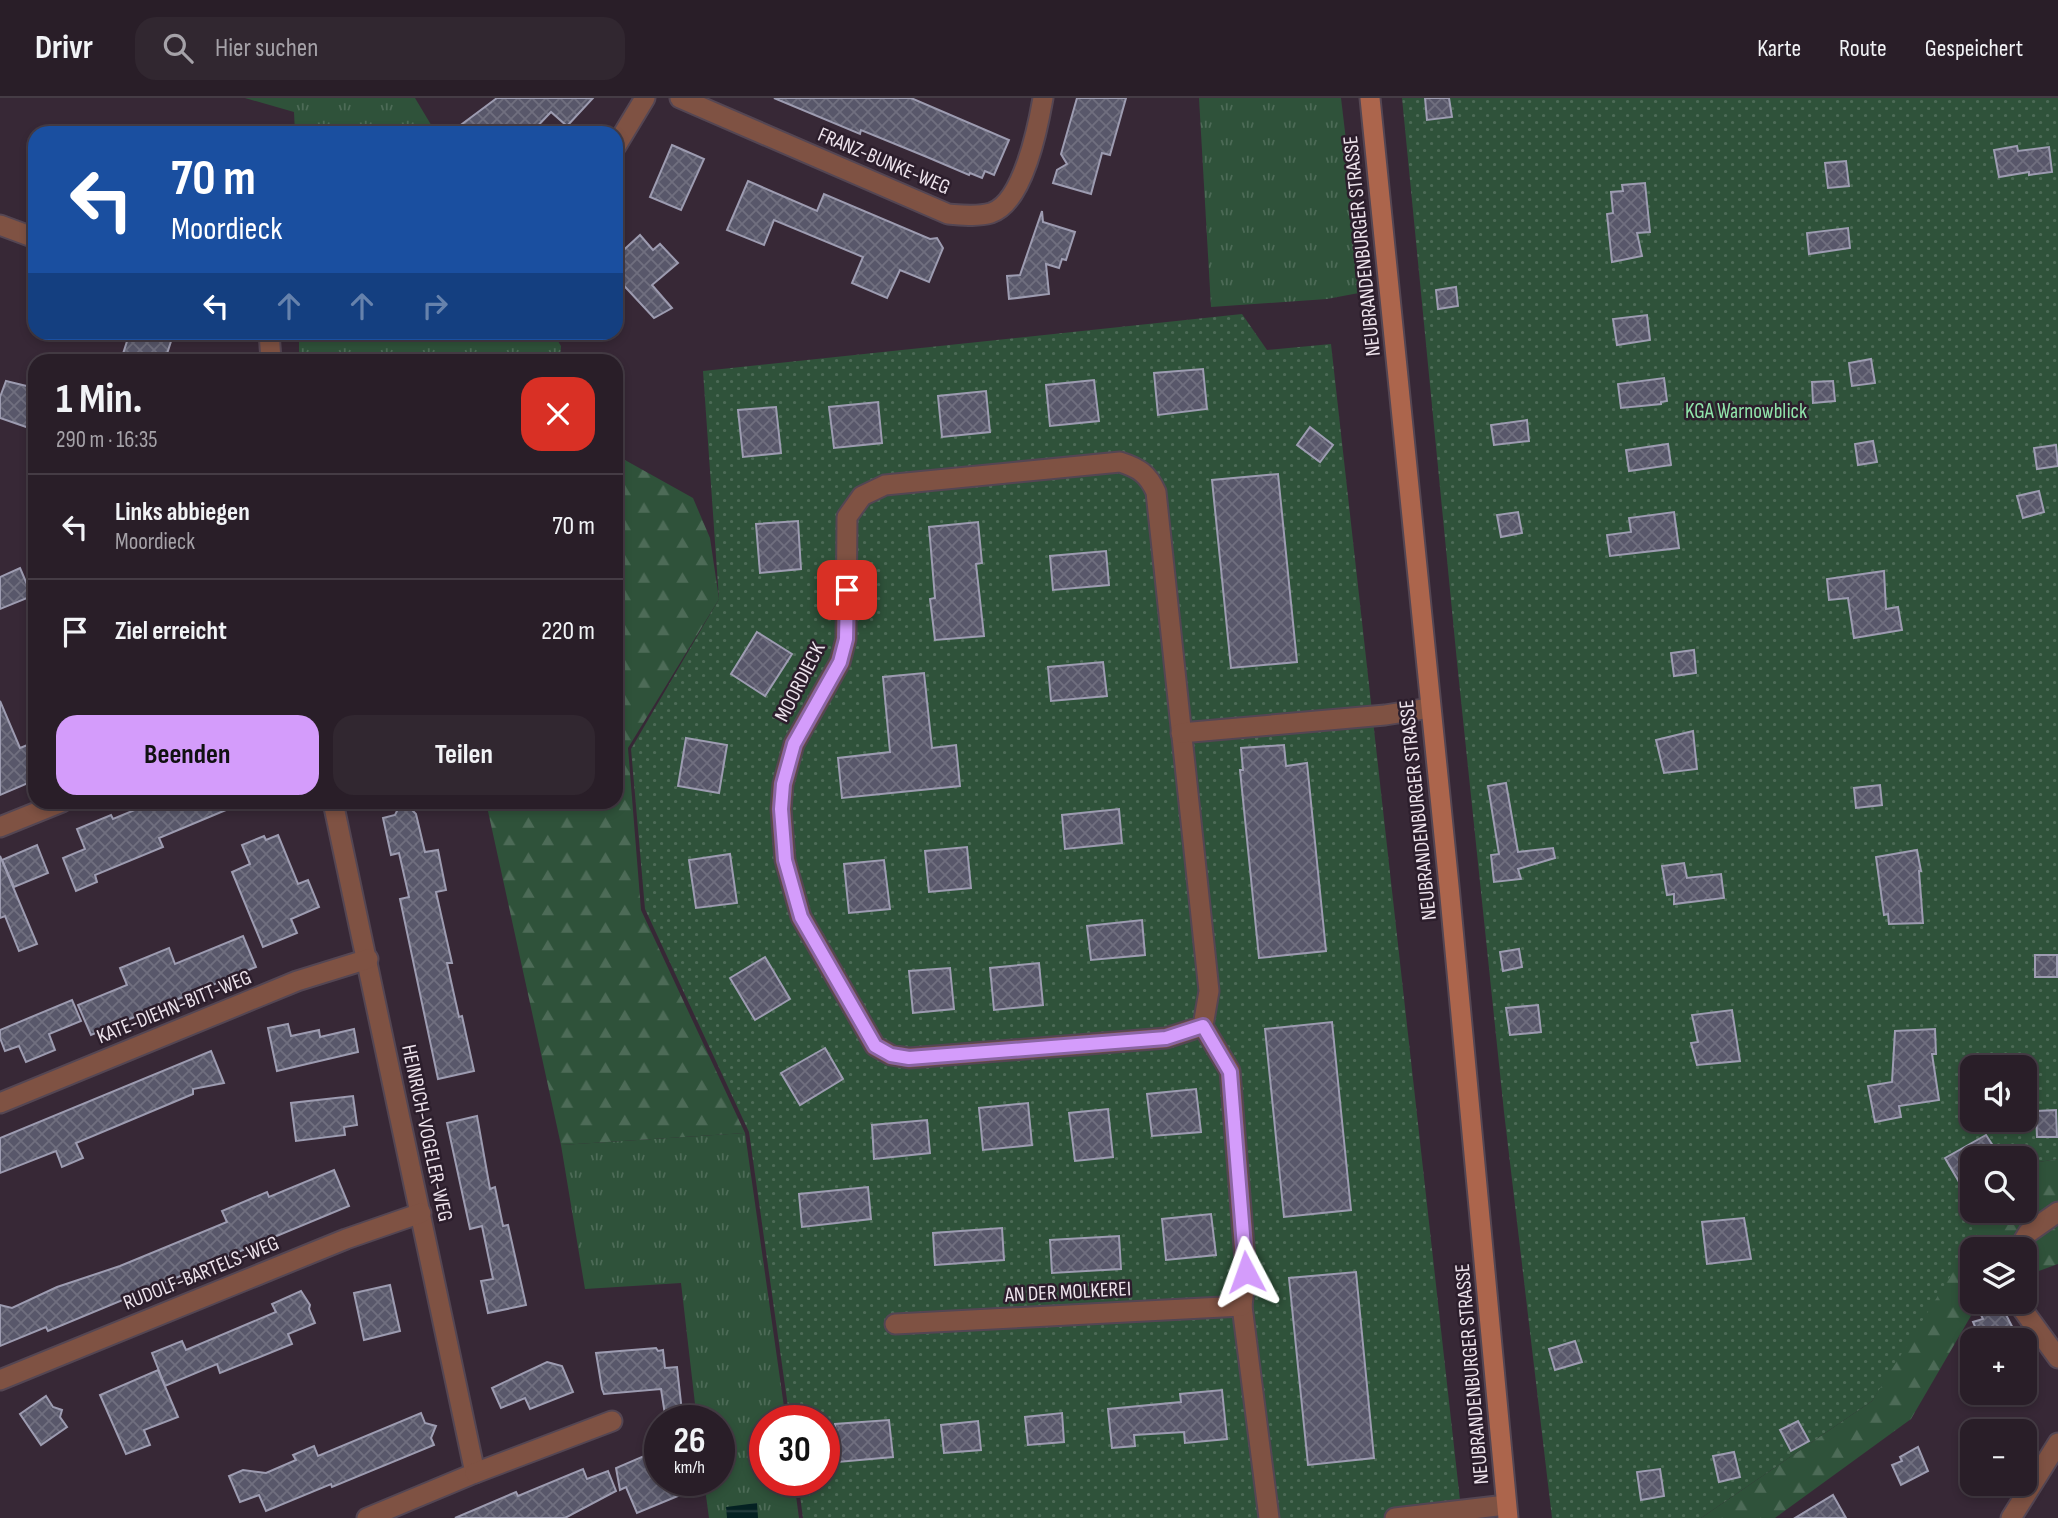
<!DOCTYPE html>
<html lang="de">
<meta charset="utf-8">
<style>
body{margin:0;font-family:"Sofia Sans Condensed",sans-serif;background:#312730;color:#f1f3f6;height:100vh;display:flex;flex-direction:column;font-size:26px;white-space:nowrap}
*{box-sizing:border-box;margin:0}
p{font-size:23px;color:#a5a2a8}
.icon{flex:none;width:38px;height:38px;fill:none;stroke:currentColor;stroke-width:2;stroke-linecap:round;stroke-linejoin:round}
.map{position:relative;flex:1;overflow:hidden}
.sheet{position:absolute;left:28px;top:256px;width:595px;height:455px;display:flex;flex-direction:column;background:#291e28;border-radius:21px;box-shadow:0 4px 10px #0003,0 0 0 2px #453c45}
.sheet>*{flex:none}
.top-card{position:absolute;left:28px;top:28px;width:595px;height:214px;border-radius:21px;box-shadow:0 4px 10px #0003,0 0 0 2px #453c45;background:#1a4fa0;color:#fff;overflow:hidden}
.tools{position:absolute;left:1960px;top:957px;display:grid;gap:14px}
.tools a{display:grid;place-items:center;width:77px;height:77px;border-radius:14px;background:#291e28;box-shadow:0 4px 10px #0003,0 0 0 2px #453c45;font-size:35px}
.speed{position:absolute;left:644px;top:1307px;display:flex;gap:14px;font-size:35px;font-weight:700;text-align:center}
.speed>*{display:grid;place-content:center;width:91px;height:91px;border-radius:50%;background:#291e28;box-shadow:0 4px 10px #0003,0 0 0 2px #453c45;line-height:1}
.speed small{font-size:18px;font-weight:400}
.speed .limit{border:10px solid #d22;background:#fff;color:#111}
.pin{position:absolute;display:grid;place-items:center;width:60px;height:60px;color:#fff;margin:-30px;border-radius:14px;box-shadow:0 4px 10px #0006}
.me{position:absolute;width:77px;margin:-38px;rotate:356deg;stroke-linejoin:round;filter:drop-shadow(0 0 5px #0008)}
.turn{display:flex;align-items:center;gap:24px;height:147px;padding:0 28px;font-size:32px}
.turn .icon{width:91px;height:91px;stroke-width:2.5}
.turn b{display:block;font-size:49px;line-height:60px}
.lanes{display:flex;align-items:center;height:66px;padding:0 28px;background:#0003;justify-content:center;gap:35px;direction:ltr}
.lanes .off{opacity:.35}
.round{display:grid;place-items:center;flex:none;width:74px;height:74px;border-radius:21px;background:#312730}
.overview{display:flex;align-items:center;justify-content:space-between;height:119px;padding:0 28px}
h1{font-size:42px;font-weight:700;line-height:52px}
.primary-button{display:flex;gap:14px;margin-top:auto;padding:14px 28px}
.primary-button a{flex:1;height:80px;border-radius:21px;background:#d49cfb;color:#111;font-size:28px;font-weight:700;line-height:80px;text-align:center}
.primary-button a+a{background:#312730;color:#f1f3f6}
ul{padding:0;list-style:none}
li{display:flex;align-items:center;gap:21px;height:105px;padding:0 28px;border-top:2px solid #453c45}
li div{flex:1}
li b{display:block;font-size:26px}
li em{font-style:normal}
header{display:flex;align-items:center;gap:42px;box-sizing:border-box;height:98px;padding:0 35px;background:#291e28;border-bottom:2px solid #453c45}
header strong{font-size:33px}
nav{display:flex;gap:38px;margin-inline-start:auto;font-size:24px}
.search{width:490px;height:63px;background:#312730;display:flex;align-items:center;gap:18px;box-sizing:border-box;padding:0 24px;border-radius:21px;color:#a5a2a8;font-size:26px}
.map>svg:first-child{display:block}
</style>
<header>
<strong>Drivr</strong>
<div class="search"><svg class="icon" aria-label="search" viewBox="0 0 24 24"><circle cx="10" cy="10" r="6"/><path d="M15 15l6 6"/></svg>Hier suchen</div>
<nav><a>Karte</a><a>Route</a><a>Gespeichert</a></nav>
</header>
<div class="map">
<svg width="2058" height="1420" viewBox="0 0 2058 1420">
<defs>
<pattern id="grass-tufts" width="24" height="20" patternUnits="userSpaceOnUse" patternTransform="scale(1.75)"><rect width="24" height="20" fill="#2f523a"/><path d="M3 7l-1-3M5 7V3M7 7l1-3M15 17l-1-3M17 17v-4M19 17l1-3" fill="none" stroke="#4d6b57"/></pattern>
<pattern id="forest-firs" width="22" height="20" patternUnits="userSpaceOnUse" patternTransform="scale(1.75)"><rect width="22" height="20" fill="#2f523a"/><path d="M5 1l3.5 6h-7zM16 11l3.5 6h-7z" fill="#4d6b57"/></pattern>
<pattern id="garden-dots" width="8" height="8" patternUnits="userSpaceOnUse" patternTransform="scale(1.75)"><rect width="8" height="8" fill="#2f523a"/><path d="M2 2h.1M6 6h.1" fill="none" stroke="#4d6b57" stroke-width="1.8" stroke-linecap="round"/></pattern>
<pattern id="water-rules" width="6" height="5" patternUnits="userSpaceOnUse" patternTransform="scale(1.75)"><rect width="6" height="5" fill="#042122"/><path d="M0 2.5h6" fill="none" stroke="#294142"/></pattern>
<pattern id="building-cross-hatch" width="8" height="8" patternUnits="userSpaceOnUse" patternTransform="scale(1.75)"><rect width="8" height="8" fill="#58576a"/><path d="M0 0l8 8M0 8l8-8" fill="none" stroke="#706f7f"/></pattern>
</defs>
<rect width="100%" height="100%" fill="#372836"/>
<g fill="url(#grass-tufts)">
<path d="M245,0H415L436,35H295L294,14Z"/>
<path d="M1199,0H1341L1364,194L1327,201L1211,209Z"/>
<path d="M299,235H553L561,248L560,262H299Z"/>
<path d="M745,1035L786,1323H765V1382L794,1383L799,1420H709L704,1383L719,1382V1323H697L681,1185L585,1191L561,1047Z"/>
</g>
<g fill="url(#forest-firs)">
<path d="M616,357L693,400L710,440L719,501L628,650L641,812L745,1035L561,1047L486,704H616Z"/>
<path d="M2058,1061V1166L2025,1178V1152H1972V1204H1979L1911,1321L1775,1420H1701L1872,1303L1985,1113H2025V1066Z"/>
</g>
<g fill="url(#garden-dots)" fill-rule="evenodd">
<path d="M1402,0H2058V1061L2025,1066V1060H1972V1113H1991L1872,1303L1701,1420H1552L1504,1014L1457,564ZM1972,970H2025V1022H1972Z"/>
<path d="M1242,216L1267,252L1331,246L1462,1420H803L798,1383L824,1382V1323H790L749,1034L645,811L631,651L719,501L703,273Z"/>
</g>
<path fill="url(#water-rules)" d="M757,1405L758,1420H727L726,1409Z"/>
<g fill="url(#building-cross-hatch)" stroke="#9d9cb1" stroke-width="2">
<path d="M497,0H593L567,28L551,14L531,35H450Z"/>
<path d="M774,0H911L1009,42L994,77L985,73L982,80L970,75L969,77L927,59L861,32L860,36Z"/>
<path d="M1077,0H1126L1110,57L1102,55L1091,96L1053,85L1057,72L1067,66L1061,56Z"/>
<path d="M1425,0H1449L1452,19L1427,22Z"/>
<path d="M672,47L704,61L681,112L650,99Z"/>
<path d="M2017,48L2018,53L2049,49L2052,74L2029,77V74L1999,79L1994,52Z"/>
<path d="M1846,63L1849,88L1828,90L1825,65Z"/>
<path d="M748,83L817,113L824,96L930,141L937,140L943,150L929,184L900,172L887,200L852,185L863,159L774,122L764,147L727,132Z"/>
<path d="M1645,85L1650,134L1637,135L1642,158L1612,164L1607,116L1613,115L1611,94L1623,93L1622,87Z"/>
<path d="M1042,113L1043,124L1075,134L1066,162L1062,161L1059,170L1046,166L1049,196L1009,201L1007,178L1020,177Z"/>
<path d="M1848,130L1850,150L1809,156L1807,135Z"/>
<path d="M640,137L653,152L660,146L678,165L652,187L672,210L654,220L616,179V159Z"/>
<path d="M1456,189L1458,208L1438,211L1436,192Z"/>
<path d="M1647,217L1650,242L1617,247L1613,221Z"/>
<path d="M130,234H174L165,262H121Z"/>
<path d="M1871,261L1875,285L1852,288L1849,265Z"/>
<path d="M1203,271L1207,311L1158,317L1154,275Z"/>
<path d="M1664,280L1667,303L1661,304V306L1621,310L1618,286Z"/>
<path d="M1094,282L1099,323L1050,328L1046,287Z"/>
<path d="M6,283L35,290V332L0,320V299Z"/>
<path d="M1833,283L1835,303L1813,305L1812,284Z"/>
<path d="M986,293L990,334L942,339L938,298Z"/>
<path d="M878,304L882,345L834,350L829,309Z"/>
<path d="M776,309L781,355L743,359L738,312Z"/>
<path d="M1527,322L1529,343L1494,347L1491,327Z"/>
<path d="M1310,329L1333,347L1320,364L1297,347Z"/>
<path d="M1873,343L1877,364L1858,367L1855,346Z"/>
<path d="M1668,346L1671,367L1629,373L1626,352Z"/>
<path d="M2056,347L2058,368L2037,371L2034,350Z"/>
<path d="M1278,376L1297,564L1231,570L1212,382Z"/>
<path d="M2039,393L2044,414L2023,420L2017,398Z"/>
<path d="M1518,414L1522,435L1501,439L1497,417Z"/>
<path d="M1674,414L1679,450L1610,458L1607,437L1631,434L1629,420Z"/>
<path d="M798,423L801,471L760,475L756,426Z"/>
<path d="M978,424L982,465L976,466L984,538L935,542L930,501L935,500L929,429Z"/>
<path d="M1106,453L1109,487L1053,492L1050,458Z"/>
<path d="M20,470L32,498L0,511V479Z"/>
<path d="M1884,473L1886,511L1898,509L1902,532L1854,540L1848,500L1829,502L1827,481Z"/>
<path d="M757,534L792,556L765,598L731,576Z"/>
<path d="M1694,552L1696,575L1674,578L1671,555Z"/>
<path d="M1103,564L1107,598L1051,603L1048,569Z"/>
<path d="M924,575L932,650L956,647L960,688L842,700L838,660L890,654L883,579Z"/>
<path d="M0,603L20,650L35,644V682L0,697Z"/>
<path d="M1693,633L1697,671L1664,675L1656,642Z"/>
<path d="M686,640L727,647L719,695L678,688Z"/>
<path d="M1284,647L1286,668L1307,665L1326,853L1259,860L1240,672H1243L1241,650Z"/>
<path d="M1506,685L1518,754L1553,750L1555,760L1518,771L1521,781L1494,784L1491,757L1499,756L1488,688Z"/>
<path d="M1880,687L1882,707L1856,710L1854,690Z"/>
<path d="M154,704H245L159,740L163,749L95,777L97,784L76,793L63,760L85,751L77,731L111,717L113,721Z"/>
<path d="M409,709L416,716L425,754L438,752L446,792L436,794L452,865H447L459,919L462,918L474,973L438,981L400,801L409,799L399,755L391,757L383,720L395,717L398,711Z"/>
<path d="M1119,711L1122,745L1065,751L1062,717Z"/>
<path d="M278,737L298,786L308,782L319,809L291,821L297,835L263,849L232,774L250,766L242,747L264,738L266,742Z"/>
<path d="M37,747L48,775L14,789L2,762Z"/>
<path d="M967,749L971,790L929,794L925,753Z"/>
<path d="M1917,752L1921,773H1919L1923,825L1889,826L1888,816L1884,817L1876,759Z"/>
<path d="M730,756L737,805L696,810L689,762Z"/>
<path d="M0,758L37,846L19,853L5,818L0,820Z"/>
<path d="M884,762L890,811L849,815L844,766Z"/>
<path d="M1684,765L1687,780L1721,776L1724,800L1674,806V796L1667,797L1662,768Z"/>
<path d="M1142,822L1145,857L1091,862L1087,828Z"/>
<path d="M243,838L256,869L91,937L78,907L127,887L120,870L169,850L175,866Z"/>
<path d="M1519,851L1522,869L1503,873L1500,854Z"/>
<rect x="2035" y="857" width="22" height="22"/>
<path d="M765,859L790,901L755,922L730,880Z"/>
<path d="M1039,865L1043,907L994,912L990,870Z"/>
<path d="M950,870L954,911L913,915L909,873Z"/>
<path d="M72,902L81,923L49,936L55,952L26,964L19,948L5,953L0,940V932Z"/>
<path d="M1538,907L1541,934L1510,937L1506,910Z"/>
<path d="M1732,912L1740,963L1697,967L1691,945L1698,944L1692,917Z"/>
<path d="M1332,924L1351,1112L1284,1119L1265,931Z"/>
<path d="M288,926L291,938L319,932L320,939L354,931L358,954L277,973L268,930Z"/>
<path d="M1935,931L1936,956H1932L1939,1002L1899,1008L1901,1019L1875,1024L1868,988L1892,984L1895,933Z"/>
<path d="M825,950L843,981L800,1007L781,975Z"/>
<path d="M211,953L224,985L193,991V996L76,1045L83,1060L62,1069L56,1053L0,1075V1040Z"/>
<path d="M1196,991L1201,1034L1152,1038L1147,996Z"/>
<path d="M353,998L357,1027L344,1029L345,1037L296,1043L291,1005Z"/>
<path d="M1028,1005L1032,1047L983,1052L979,1010Z"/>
<path d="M1108,1011L1113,1059L1075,1063L1069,1015Z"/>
<path d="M2056,1012L2057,1039H2037L2036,1013Z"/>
<path d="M477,1018L490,1091L495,1089L503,1128L508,1127L526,1207L488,1215L481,1183L493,1181L482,1128L470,1131L447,1025Z"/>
<path d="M927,1022L930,1055L874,1061L872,1027Z"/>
<path d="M1986,1037L2001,1060H1972V1106L1945,1060Z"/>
<path d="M334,1072L349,1108L48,1233L46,1229L0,1248V1207L12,1210L57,1189L120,1168L227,1124L222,1113L267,1094L269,1099Z"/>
<path d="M868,1089L871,1121L802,1129L799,1096Z"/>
<path d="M1211,1116L1216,1157L1166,1162L1162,1121Z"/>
<path d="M1744,1120L1751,1161L1707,1166L1702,1124Z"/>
<path d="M1002,1130L1004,1162L935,1167L933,1135Z"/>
<path d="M1119,1138L1121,1171L1052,1175L1050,1142Z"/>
<path d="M1356,1174L1374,1360L1308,1367L1289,1180Z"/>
<path d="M390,1187L400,1233L364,1242L354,1195Z"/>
<path d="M301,1193L310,1207L309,1211L315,1225L288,1236L292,1246L220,1275L217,1266L165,1288L152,1255L182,1243L186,1252L276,1214L272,1206Z"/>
<path d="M2001,1207L2019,1242H1981L1973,1224L1983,1221L1981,1217Z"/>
<path d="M1575,1243L1582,1264L1555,1272L1549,1251Z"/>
<path d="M656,1250L658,1253L663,1252L665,1270L677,1269L683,1323H666L661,1291L604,1296L602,1291L596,1255Z"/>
<path d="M547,1264L562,1268L573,1294L530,1311L525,1300L501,1310L492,1290Z"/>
<path d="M158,1272L178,1319L144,1332L150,1347L126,1356L100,1297Z"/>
<path d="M1222,1292L1227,1341L1185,1345L1184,1334L1134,1337L1135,1348L1112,1350L1108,1311L1181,1304L1180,1296Z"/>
<path d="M46,1298L53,1309L62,1312L60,1319L67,1329L41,1347L20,1316Z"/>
<path d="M421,1315L425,1325L436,1328L431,1340L434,1347L332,1389L331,1386L266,1413L259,1397L240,1404L229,1378L243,1372L266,1375L296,1362L293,1357L314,1348L318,1358Z"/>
<path d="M1062,1315L1064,1344L1028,1347L1025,1319Z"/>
<path d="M889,1322L893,1359L838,1364L835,1326Z"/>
<path d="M978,1323L981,1352L944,1355L941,1327Z"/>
<path d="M1798,1323L1809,1343L1791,1353L1780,1332Z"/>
<path d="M1918,1349L1928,1373L1901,1387L1892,1367L1902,1363L1900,1359Z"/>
<path d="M1734,1354L1740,1379L1719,1384L1713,1358Z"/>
<path d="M651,1355L660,1382L714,1383L637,1415L626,1389L620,1392L616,1370Z"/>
<path d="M583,1371L587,1381L608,1373L616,1393L565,1420H455L516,1394L518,1398Z"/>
<path d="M1660,1371L1664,1398L1641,1402L1637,1374Z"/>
<path d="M1833,1397L1846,1420H1795Z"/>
</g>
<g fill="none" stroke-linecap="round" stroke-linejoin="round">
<g stroke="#544653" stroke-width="23">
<g id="minor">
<path d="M680,0L948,116C962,117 977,119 991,115C1023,105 1038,29 1043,0"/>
<path d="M616,48L645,0"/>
<path d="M0,127L35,140"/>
<path d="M269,234L271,262"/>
<path d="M1120,364C1139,370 1148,376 1156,394L1209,893L1203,928L1166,940L909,960L891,957L875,948L801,819L785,762L781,711L783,686L794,646L840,564L846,541L847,419L862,398L885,387Z"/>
<path d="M1181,635L1385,617L1430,610"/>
<path d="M333,704L475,1375L367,1420"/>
<path d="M0,729L62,704"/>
<path d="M1203,928L1230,973L1246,1174L1242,1208L1269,1420"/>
<path d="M0,1005L297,883L368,861"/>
<path d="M2018,1152L2028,1135L2058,1114"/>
<path d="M2020,1204L2023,1212L2058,1260"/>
<path d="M895,1226L1242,1208"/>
<path d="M0,1282L346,1141L421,1115"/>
<path d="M475,1375L612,1323"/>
<path d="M1395,1420L1506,1407"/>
<path d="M2011,1420L2058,1345"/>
</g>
</g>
<g stroke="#544653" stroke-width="23">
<path id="secondary" d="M1370,0L1449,788L1508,1420"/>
</g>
<use href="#minor" stroke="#7f5243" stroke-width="19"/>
<use href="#secondary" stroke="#ac654c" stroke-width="19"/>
</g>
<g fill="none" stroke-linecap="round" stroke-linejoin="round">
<g stroke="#8a65a3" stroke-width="18">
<path id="route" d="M847,492L846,541L840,564L794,646L783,686L781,711L785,762L801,819L875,948L891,957L909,960L1166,940L1203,928L1230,974L1246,1174"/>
</g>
<use href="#route" stroke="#d49cfb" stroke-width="12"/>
</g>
<g text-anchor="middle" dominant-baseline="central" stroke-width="5" stroke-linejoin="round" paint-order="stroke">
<g font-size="21" fill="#ede3ec" stroke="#2c1e2c">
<text transform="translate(884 63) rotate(23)">FRANZ-BUNKE-WEG</text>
<text transform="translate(1362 148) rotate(-96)">NEUBRANDENBURGER STRASSE</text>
<text transform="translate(800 584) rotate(-63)">MOORDIECK</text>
<text transform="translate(1418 712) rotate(-96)">NEUBRANDENBURGER STRASSE</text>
<text transform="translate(174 909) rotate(-22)">KATE-DIEHN-BITT-WEG</text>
<text transform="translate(427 1035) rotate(78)">HEINRICH-VOGELER-WEG</text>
<text transform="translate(201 1175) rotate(-22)">RUDOLF-BARTELS-WEG</text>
<text transform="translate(1068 1194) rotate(-3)">AN DER MOLKEREI</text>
<text transform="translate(1472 1276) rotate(-95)">NEUBRANDENBURGER STRASSE</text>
</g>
<g font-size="21" fill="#91e5ab" stroke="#2c1e2c">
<text x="1746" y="313">KGA Warnowblick</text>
</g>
</g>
</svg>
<div class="tools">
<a><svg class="icon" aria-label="sound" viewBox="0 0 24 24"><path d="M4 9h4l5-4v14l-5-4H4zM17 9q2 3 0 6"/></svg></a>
<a><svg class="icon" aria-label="search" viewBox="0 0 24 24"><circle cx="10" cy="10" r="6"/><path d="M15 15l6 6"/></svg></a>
<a><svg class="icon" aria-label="layers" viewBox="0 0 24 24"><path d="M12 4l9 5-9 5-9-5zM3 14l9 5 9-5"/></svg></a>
<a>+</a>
<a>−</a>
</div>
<div class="speed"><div>26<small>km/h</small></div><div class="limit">30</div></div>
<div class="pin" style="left:847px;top:492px;background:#d93025"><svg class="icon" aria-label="arrive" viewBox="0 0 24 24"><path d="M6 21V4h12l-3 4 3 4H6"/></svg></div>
<svg class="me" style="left:1246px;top:1174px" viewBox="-20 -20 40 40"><path d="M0-17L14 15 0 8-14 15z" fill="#d49cfb" stroke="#fff" stroke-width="4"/></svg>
<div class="top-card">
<div class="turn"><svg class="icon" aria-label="left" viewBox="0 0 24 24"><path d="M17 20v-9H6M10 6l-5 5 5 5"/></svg><div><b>70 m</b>Moordieck</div></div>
<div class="lanes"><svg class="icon" aria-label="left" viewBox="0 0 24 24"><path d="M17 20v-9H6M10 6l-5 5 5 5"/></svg><svg class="icon off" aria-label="ahead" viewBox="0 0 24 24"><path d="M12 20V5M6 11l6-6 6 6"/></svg><svg class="icon off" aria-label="ahead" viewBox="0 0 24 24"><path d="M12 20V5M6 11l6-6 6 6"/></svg><svg class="icon off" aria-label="right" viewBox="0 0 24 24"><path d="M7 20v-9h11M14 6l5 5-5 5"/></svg></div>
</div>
<section class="sheet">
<div class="overview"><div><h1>1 Min.</h1><p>290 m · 16:35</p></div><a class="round" style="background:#d93025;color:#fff"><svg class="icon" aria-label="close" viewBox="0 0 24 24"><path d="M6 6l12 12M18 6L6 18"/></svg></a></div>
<ul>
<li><svg class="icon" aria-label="left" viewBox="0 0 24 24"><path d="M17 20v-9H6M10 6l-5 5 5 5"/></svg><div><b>Links abbiegen</b><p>Moordieck</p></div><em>70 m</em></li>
<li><svg class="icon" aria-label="arrive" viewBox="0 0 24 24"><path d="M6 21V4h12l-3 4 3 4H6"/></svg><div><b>Ziel erreicht</b></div><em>220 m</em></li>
</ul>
<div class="primary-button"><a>Beenden</a><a>Teilen</a></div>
</section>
</div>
